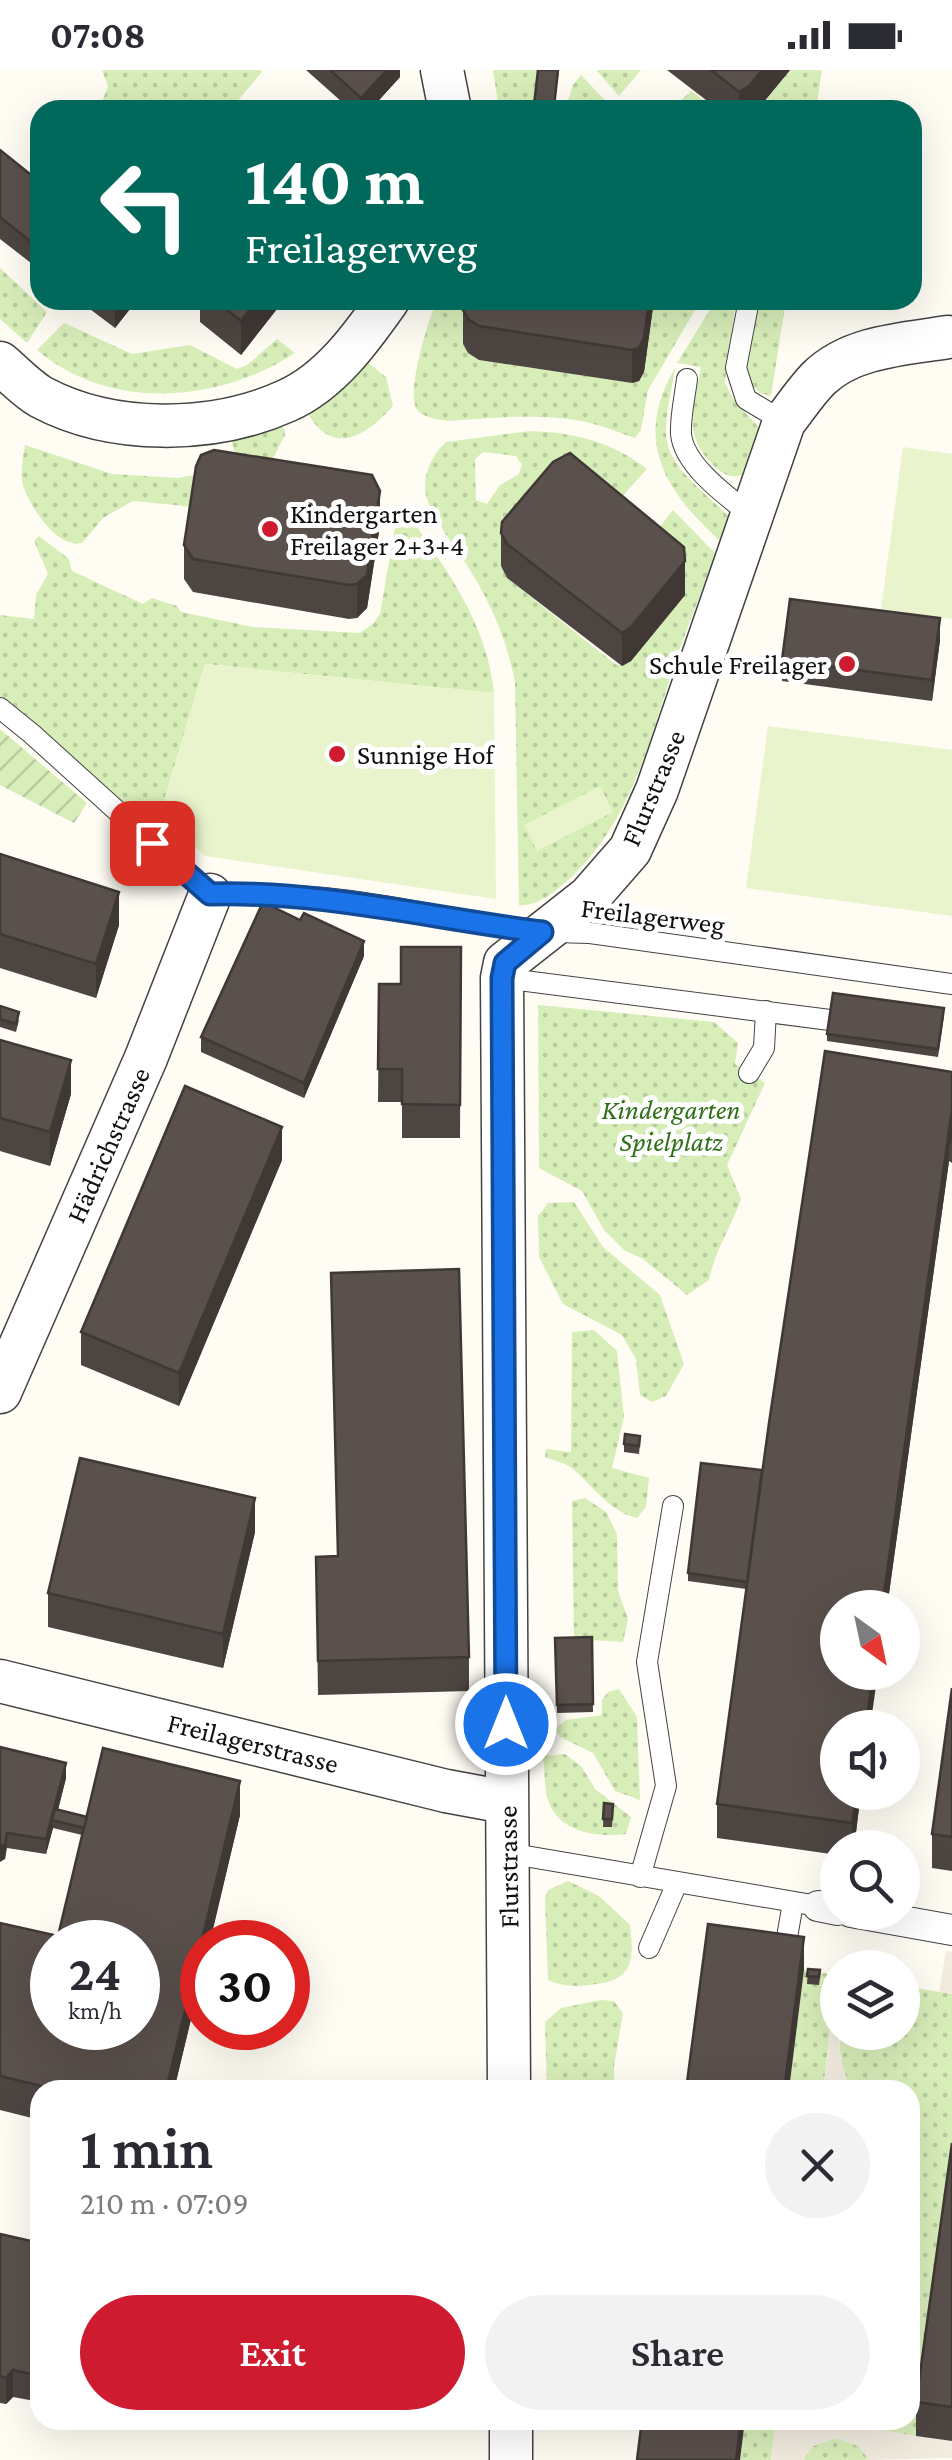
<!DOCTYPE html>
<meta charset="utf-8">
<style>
body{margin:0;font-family:"Crimson Pro",serif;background:#f2f2f3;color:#2b2b33;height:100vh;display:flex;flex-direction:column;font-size:38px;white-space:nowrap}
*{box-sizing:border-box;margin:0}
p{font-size:32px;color:#7c7c81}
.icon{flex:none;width:55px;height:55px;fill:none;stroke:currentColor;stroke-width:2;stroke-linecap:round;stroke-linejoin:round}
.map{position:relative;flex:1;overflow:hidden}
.details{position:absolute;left:30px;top:2010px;width:890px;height:350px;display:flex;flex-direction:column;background:#fff;border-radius:30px;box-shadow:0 10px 40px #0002}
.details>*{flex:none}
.hud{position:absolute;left:30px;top:30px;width:892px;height:210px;border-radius:30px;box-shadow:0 10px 40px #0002;background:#00695c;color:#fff;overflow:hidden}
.needle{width:65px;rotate:147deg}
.fabs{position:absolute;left:820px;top:1520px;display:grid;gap:20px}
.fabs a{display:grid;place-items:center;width:100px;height:100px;border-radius:50%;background:#fff;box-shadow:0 10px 40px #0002;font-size:50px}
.speed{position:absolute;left:30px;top:1850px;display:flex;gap:20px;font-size:50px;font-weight:700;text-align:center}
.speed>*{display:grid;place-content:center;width:130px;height:130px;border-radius:50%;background:#fff;box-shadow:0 10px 40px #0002;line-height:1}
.speed small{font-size:25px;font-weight:400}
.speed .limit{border:15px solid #d22;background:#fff;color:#111}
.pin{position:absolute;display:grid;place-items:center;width:85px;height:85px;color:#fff;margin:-42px;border-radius:20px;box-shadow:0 5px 15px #0006}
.me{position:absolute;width:110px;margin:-55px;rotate:0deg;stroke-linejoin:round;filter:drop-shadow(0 0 8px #0008)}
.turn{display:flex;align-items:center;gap:35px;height:210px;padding:0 50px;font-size:45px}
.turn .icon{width:130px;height:130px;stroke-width:2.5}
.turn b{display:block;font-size:70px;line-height:85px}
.round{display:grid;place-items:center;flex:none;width:105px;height:105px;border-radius:52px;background:#f2f2f3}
.head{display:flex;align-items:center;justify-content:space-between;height:170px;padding:0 50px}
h1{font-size:60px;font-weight:600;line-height:75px}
.primary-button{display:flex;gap:20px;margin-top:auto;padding:20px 50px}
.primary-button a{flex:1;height:115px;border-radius:60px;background:#ce1b30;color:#fff;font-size:40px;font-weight:600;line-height:115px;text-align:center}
.primary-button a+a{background:#f2f2f3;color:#2b2b33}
.status{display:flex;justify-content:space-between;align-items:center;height:70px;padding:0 50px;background:#fff;direction:ltr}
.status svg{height:28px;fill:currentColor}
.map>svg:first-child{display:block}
</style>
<div class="status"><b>07:08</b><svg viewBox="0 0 49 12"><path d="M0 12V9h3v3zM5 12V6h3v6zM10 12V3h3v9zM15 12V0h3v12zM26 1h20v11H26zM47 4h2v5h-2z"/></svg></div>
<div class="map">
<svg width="952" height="2390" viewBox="0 0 952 2390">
<defs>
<pattern id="grass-dots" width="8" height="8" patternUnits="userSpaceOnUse" patternTransform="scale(2.5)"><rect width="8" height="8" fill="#d8eeb9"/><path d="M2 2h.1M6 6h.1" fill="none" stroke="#b8cb9e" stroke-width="1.8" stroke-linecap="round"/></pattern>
<pattern id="garden-furrows" width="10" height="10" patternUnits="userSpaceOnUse" patternTransform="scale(2.5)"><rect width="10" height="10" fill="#d8eeb9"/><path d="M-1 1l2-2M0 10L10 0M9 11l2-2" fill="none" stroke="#b8cb9e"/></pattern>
</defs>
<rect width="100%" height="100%" fill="#fffcf4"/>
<g fill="url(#grass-dots)" fill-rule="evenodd">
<path d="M102,0H260L262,2L235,34L239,40H99L108,16Z"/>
<path d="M493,0H539L535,40H499Z"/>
<path d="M596,0H641L619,26Z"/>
<path d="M790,0H822L816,40H757Z"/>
<path d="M581,5L614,40H590L584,36L580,40H565L573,15Z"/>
<path d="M691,21L716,40H671Z"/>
<path d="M0,198L47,242L27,273L0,249Z"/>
<path d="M437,230H470L479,290L633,313L639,311L644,302L654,230H701L648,320L641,360L635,368C617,362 601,355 582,351C537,343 494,348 449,351C439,350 426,348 418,341C404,327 429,248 437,230Z"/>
<path d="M716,230H736L725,312L732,327L760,359L743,405C730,408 724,405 714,396C681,364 694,338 701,297L677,293Z"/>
<path d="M759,230H786L771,326C730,320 754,258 759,230Z"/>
<path d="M64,253L132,284L190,275L237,299L247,295L277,269L295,283C219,333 110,342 37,280Z"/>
<path d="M367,292L386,307L393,336C365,367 331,388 306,340Z"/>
<path d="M675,298C672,319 666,340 666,361C665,397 707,423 729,447L720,471C664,420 633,369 675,298Z"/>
<path d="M279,353L285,360V365L257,420L195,437L133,431L103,448L82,473C56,478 30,437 23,415C20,402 23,387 25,375L112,404L178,408L238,397L231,369Z"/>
<path d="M530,361C575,363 611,371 647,399L605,445L501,496L507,508L615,594L622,596L631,591L685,525L684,511L644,477L673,440L716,484C704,516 691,547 680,578C652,660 634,752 566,812C553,823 536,837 519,835L515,612C506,566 489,529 463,489C451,471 434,450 427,429C420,408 432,385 446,372ZM483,382L516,386L522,395L519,404L500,415L487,434L476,430L475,389Z"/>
<path d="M402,436C411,443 417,457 424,468C458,515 488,564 494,623L205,594L160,744L152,760L0,628V545L34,549L36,525L48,504L34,471L39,466L69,489L72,501L143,534L152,528L177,536L181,542L253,557L360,563L373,554L380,544L398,440Z"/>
<path d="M538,935L714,952L738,973L735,994L765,1013L727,1095L741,1129C731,1158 715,1180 709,1210L687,1225L643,1189L624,1180L604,1160L582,1121L539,1098Z"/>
<path d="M574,1132L603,1177L660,1225L684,1294L666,1326L652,1332L640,1325L636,1289L622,1265L563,1234L539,1187L538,1146L548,1133Z"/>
<path d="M594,1260L617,1281L624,1347L612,1398L649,1408L646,1437L637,1448C609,1441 595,1418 574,1400C567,1393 555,1391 545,1387L546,1379L571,1382L572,1262Z"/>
<path d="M585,1428L606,1442L617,1464L618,1521L628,1549L623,1572L574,1569L572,1431Z"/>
<path d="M619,1619L637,1647L640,1730L615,1721L593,1683L560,1667L555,1659L566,1650L602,1645V1630L608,1622Z"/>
<path d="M565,1684L582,1697L595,1719L631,1747L626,1764C596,1768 555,1762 547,1726C544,1713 545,1699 543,1686Z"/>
<path d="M568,1811L599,1826L630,1855C634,1888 634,1910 596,1914C577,1917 565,1917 548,1910L545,1829L548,1820Z"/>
<path d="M804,1900L837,1905L823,2020H789Z"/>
<path d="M903,1916L952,1924V2107L916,2366L879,2360L851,2350H910V2020H851C843,2001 837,1982 841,1963L902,1962Z"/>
<path d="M601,1930L614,1931L623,1943L614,1996V2020H547L545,1952L561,1938Z"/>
<path d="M745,2350H776L771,2390H740Z"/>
<path d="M836,2368L859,2376L869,2390H803L813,2376Z"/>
</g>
<path fill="url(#garden-furrows)" d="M0,659L87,733L74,753L0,715Z"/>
<g fill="#e9f4cc">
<path d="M903,377L952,384V549L881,539Z"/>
<path d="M205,594L494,623L496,829L205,786L160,744Z"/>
<path d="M768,656L952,680V846L746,818Z"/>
<path d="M600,716L613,742L537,781L524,755Z"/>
</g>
<g fill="#f2ece0">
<path d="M946,1881L952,1882V1924L939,1922Z"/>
<path d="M837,1918L840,1988L851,2020H823Z"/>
<path d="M776,2350L812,2353L858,2351L879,2360L952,2371V2388L869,2390L859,2376L836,2368L813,2376L803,2390H771Z"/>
</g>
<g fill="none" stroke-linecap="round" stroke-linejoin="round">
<g stroke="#434343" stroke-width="22">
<g id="service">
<path d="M749,230L736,298L746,329L784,352"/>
<path d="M687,309C685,326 680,347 681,364C684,396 728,427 751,445"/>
<path d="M0,638L32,664L210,825C268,823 328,826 385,836C454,848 520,862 590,863L952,914"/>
<path d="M502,908L830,950"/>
<path d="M749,1003L764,978L766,941"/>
<path d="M508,1783L818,1836"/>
<path d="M640,1807L666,1716L647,1592L673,1436"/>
<path d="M649,1878L677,1813"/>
<path d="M783,1890L793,1833"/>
</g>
</g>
<g stroke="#434343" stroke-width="32">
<g id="pedestrian">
<path d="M818,1836L838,1840"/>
<path d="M851,1842L952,1860"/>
</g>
</g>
<g stroke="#434343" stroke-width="45">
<g id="minor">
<path d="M442,0L450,40"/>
<path d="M0,293C13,304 27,319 41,327C112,365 213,364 286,331C330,312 362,267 388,230"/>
<path d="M0,1322L146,988L210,825"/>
<path d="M0,1611L446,1721L506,1732"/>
<path d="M509,2020L502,908L505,893L589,827L630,780L657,720L784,352C795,338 806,321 819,308C852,276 905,274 948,267"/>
<path d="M511,2350V2390"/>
</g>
</g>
<use href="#service" stroke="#fff" stroke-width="20"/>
<use href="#pedestrian" stroke="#fff" stroke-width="30"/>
<use href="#minor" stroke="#fff" stroke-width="42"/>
</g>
<g fill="#4d4541">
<path d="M306,0H400V7L370,40H351Z"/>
<path d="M538,0H559L554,40H534Z"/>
<path d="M667,0H790L757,40H719Z"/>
<path d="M0,80L40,112V200L0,169Z"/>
<path d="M78,230H137L115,258Z"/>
<path d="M200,230H284L241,285L200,252Z"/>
<path d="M654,230L644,302L639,311L632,313L479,290L468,283L463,274V240Z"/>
<path d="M380,455L367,538L357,548L349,549L193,522L184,509V475Z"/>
<path d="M501,463L685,525L631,591L622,596L507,508L501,496Z"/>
<path d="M940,570L932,631L782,611V590Z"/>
<path d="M0,784L119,855L96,928L0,898Z"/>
<path d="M461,877L460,1068H402V1032H378L379,914H401Z"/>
<path d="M364,886L304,1028L201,982V967Z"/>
<path d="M0,936L19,950L16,962L0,957Z"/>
<path d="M944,946L938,987L827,971V964Z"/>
<path d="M0,970L71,1024L50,1096L0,1081Z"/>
<path d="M952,1002V1093L949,1091L887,1538H838V1722H861L854,1778H838V1785L717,1768V1734L746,1519L688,1511V1503L762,1400Z"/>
<path d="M282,1090L179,1336L81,1295V1262Z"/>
<path d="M331,1203L469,1587V1621L318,1625L316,1487L338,1486Z"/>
<path d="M624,1374H640L639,1384L624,1382Z"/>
<path d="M255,1462L223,1598L48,1557V1523Z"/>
<path d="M592,1567L593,1642L557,1643L555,1568Z"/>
<path d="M952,1618V1801L932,1798V1764Z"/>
<path d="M0,1677L66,1708L58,1740L87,1747L240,1745L174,2020H40V2050L0,2040V1853L58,1866L82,1765L53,1758L46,1784L7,1778L5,1789Z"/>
<path d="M604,1733L613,1742L612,1757H603Z"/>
<path d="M808,1899L820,1908L819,1915L807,1914Z"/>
<path d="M952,2073V2371L916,2366V2332Z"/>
<path d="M0,2164L40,2173V2332L13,2327L6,2334L0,2333Z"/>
</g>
<g fill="#3f3835">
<path d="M387,0H400V7L370,40H361V28Z"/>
<path d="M762,0H790L757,40H739V22Z"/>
<path d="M120,230H137L115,258V237Z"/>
<path d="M257,230H284L241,285V251Z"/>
<path d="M649,230H654L644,302L639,311L632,313V280Z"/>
<path d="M380,421V455L367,538L357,548V514Z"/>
<path d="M685,491V525L631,591L622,596V563Z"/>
<path d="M940,548V570L932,631V610Z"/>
<path d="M119,822V855L96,928V894Z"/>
<path d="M364,871V886L304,1028V1013Z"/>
<path d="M71,990V1024L50,1096V1062Z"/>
<path d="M952,1039V1072L949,1077V1091L887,1538H882Z"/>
<path d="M282,1057V1090L179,1336V1303Z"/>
<path d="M255,1428V1462L223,1598V1564Z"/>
<path d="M873,1602H878L870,1658H866Z"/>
<path d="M66,1693V1708L55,1751L52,1750L53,1758L46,1784V1769Z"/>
<path d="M240,1711V1745L210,1872H202V1903L174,2020H166Z"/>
<path d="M857,1722H861L854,1778H852V1753Z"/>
<path d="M7,1763L5,1789L0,1792V1777Z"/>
<path d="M804,1867V1900L789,2020H784Z"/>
<path d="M13,2300V2327L6,2334V2308Z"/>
<path d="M741,2350H745L740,2390H736Z"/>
</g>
<g fill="#5a504c" stroke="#3f3835" stroke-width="2.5" fill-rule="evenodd">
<path d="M330,0H387L361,28Z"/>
<path d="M538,0H558L554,37L534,35Z"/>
<path d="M711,0H762L749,16L739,22Z"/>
<path d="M0,80L40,112V179L0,147Z"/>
<path d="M106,230H120L115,237Z"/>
<path d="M214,230H257L241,251Z"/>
<path d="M465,230H649L644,268L639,278L632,280L479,256L468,249L463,240Z"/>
<path d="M214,380L372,405L380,421L367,505L357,514L349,515L193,489L184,475L196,396L201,385Z"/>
<path d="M570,383L684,477L685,491L631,557L622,563L507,474L501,463L502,452L553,392Z"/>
<path d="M790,529L940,548L932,610L782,590Z"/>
<path d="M0,784L119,822L96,894L0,864Z"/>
<path d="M263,832L300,850L304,843L364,871L304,1013L201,967Z"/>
<path d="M401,877H461L460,1035L402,1034V999H378L379,914H401Z"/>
<path d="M833,923L944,938L938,979L827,964Z"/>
<path d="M0,936L19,942L16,954L0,949Z"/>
<path d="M0,970L71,990L50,1062L0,1048Z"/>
<path d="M825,981L952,1002V1039L882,1538H838V1602H873L866,1658H838V1722H857L852,1753L717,1734L769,1353Z"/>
<path d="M185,1016L282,1057L179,1303L81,1262Z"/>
<path d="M459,1199L469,1587L318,1591L316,1487L338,1486L331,1203Z"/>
<path d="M625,1364L640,1366L639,1376L624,1374Z"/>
<path d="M80,1388L255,1428L223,1564L48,1523Z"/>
<path d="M701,1393L762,1400L747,1512L688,1503Z"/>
<path d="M592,1567L593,1634L557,1635L555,1568Z"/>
<path d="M952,1618V1767L932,1764Z"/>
<path d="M0,1677L66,1693L46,1769L7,1763L5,1774L0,1777Z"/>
<path d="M103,1678L240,1711L166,2020H58L0,2006V1853L58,1866ZM52,1872H138V1958H52Z"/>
<path d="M604,1733L613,1734L612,1749H603Z"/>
<path d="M55,1739L87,1747L84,1758L52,1750Z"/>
<path d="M708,1854L804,1867L784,2020H686Z"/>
<path d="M808,1899L820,1900L819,1907L807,1906Z"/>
<path d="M952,2073V2337L916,2332Z"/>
<path d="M0,2164L40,2173V2306L13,2300L6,2308L0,2306Z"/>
<path d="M642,2350H741L736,2390H637Z"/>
</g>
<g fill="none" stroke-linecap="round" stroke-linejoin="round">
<g stroke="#114b97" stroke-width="25">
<path id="route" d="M152,773L210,824C322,821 431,848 542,862L505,893L502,908L506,1654"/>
</g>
<use href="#route" stroke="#1a73e8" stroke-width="18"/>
</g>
<g fill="#ce1b30" stroke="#fff" stroke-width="4">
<circle cx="270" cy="459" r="10"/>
<circle cx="847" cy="594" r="10"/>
<circle cx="337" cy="684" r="10"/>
</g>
<g text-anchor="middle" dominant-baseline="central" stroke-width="10" stroke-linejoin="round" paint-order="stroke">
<g font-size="28" fill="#101010" stroke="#fff" text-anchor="start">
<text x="290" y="443">Kindergarten<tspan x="290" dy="32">Freilager 2+3+4</tspan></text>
<text x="827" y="594" text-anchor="end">Schule Freilager</text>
<text x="357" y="684">Sunnige Hof</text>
</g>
<g font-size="28" fill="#101010" stroke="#fff">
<text transform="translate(653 718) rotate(-67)">Flurstrasse</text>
<text transform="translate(653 846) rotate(7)">Freilagerweg</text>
<text transform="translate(108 1075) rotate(-66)">Hädrichstrasse</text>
<text transform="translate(253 1673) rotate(14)">Freilagerstrasse</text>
<text transform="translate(508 1797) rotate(-91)">Flurstrasse</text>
</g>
<g font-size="28" font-style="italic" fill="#316f19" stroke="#fff">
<text x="671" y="1039">Kindergarten<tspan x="671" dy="32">Spielplatz</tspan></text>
</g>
</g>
</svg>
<div class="fabs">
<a><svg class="needle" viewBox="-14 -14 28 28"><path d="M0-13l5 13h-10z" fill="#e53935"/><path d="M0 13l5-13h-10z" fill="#7c7c81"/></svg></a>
<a><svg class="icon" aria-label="sound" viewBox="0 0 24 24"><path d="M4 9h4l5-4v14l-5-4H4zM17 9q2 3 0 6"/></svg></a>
<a><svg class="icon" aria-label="search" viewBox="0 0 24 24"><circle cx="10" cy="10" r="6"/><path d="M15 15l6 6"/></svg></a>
<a><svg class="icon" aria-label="layers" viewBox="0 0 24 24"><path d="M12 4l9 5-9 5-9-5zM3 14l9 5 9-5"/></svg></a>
</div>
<div class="speed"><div>24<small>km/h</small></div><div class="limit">30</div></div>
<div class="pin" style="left:152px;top:773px;background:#d93025"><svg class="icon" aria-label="arrive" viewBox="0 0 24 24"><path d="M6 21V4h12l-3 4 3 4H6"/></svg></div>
<svg class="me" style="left:506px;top:1654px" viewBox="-20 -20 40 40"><circle r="17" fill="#1a73e8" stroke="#fff" stroke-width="3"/><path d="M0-11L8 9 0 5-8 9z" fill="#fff"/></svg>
<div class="hud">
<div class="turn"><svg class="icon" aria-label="left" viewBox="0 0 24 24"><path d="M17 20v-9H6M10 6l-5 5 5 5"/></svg><div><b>140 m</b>Freilagerweg</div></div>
</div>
<section class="details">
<div class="head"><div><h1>1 min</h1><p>210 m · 07:09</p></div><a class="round"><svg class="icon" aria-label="close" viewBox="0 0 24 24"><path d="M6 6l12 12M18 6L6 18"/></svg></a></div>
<div class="primary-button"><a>Exit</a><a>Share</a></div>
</section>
</div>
